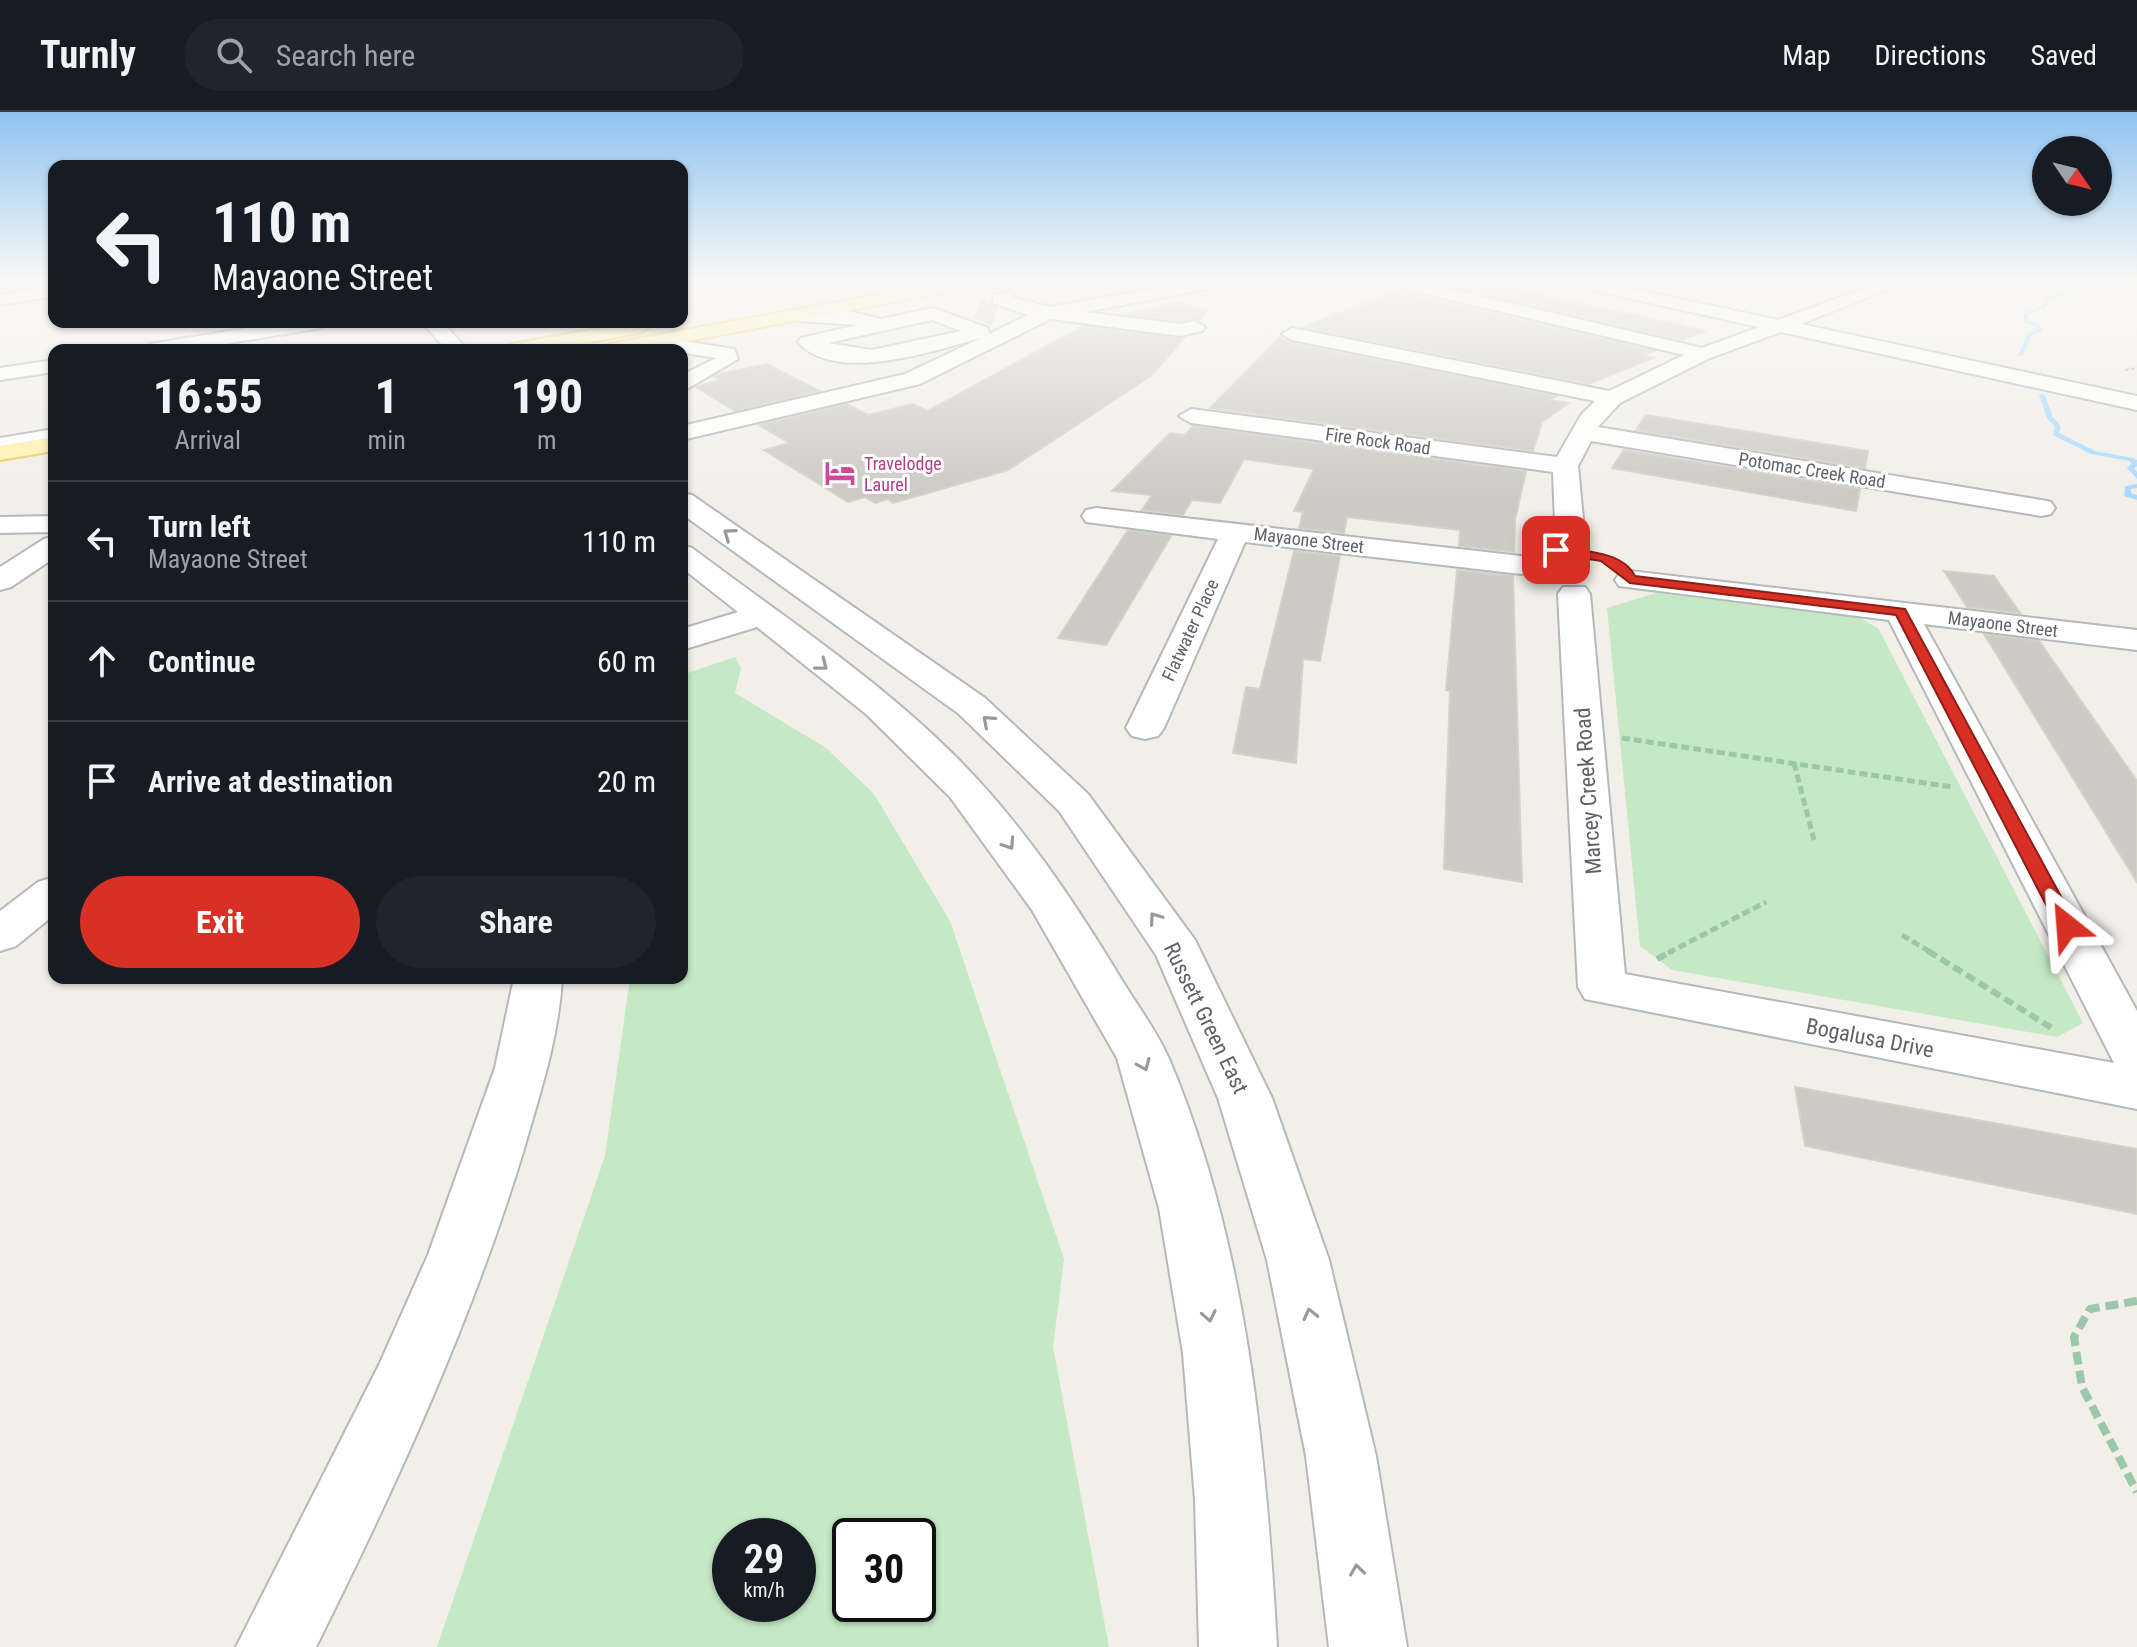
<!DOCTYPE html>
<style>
body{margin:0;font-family:"Roboto Condensed",sans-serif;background:#20242c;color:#f1f3f6;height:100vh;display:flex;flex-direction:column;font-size:30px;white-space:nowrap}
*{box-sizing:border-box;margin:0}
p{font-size:26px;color:#9ea1a6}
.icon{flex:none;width:44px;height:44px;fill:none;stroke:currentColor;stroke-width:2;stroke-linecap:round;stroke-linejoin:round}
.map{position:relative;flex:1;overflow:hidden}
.panel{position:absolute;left:48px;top:232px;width:640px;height:640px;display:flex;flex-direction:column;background:#171b24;border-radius:16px;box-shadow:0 2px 6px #0004}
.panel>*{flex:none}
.hud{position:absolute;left:48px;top:48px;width:640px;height:168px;border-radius:16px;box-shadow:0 2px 6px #0004;background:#171b24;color:#f1f3f6;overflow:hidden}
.needle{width:52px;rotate:125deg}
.tools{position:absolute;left:2032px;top:24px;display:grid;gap:16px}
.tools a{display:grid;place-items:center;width:80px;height:80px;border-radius:50%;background:#171b24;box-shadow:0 2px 6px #0004;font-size:40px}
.speed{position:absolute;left:712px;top:1406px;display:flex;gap:16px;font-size:40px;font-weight:700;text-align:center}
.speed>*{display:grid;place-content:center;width:104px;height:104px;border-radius:50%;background:#171b24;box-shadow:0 2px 6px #0004;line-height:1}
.speed small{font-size:20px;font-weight:400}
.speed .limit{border:4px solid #111;border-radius:12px;background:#fff;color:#111}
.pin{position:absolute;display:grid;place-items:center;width:68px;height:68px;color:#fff;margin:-34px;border-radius:16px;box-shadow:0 4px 12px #0006}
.me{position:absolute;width:88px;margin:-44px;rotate:332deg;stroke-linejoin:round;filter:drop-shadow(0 0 6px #0008)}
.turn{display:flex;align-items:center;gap:28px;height:168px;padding:0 32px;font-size:36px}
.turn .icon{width:104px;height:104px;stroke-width:2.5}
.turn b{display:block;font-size:56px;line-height:68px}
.eta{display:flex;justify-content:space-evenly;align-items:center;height:136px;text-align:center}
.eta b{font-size:48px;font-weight:700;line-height:56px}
.button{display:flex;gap:16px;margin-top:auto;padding:16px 32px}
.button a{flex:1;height:92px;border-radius:48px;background:#d93025;color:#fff;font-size:32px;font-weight:700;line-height:92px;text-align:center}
.button a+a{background:#20242c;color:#f1f3f6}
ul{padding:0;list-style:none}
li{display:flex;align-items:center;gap:24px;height:120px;padding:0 32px;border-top:2px solid #363941}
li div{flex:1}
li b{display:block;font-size:30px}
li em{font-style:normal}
header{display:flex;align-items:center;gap:48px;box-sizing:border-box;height:112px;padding:0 40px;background:#171b24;border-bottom:2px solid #363941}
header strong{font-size:38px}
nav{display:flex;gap:44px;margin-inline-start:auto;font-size:28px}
.search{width:560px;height:72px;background:#20242c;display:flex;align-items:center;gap:20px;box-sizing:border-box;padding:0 28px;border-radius:44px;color:#9ea1a6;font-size:30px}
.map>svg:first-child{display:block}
</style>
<header>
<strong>Turnly</strong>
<div class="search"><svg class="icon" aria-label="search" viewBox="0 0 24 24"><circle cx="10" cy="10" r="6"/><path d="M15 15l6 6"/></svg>Search here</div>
<nav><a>Map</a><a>Directions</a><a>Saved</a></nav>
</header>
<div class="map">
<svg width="2137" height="1535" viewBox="0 0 2137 1535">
<rect width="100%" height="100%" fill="#f1efe8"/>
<g fill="#c5e8c5" fill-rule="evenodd">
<path d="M1656,481L1858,505L1878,516L2083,911L2057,925L1672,858L1640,834L1607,496Z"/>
<path d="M735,545L741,556L735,581L826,636L874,682L950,809L1064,1147L1053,1235L1109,1535H437L605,1044L630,866H682V563ZM730,1424H798V1492H730ZM850,1424H918V1492H850Z"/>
</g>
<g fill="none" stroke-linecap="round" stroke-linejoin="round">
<g fill="#aadaff" fill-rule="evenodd">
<path d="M2112,169H2119L2049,187L2046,196L2028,203V208L2040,213L2043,219L2032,223L2023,243L2018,244L2028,221L2037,218L2036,215L2023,210L2024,201L2042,194L2045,185Z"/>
<path d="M2042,282L2045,284L2053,305L2061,315L2059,321L2095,339L2133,346L2137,348V354L2134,356L2137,360V367L2127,356L2132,351L2129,349L2091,342L2053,323L2055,315L2047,306L2039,284Z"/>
<path d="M2137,372V376L2131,377V381L2137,383V388L2124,384L2125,374Z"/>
</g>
</g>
<g fill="#cccac5" stroke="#d6d1c6" stroke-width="2">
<path d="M1429,169H1481L1705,219L1682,228Z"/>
<path d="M1397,178L1654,239L1643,243L1653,246L1589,272L1304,215Z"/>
<path d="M1179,190L1207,199L1199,208L1180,209L1126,202Z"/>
<path d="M1083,214L1184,226L1152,263L1008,358L893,391L888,387L875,391L865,385L848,390L764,338L789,331L759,313L847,292L868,303L913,292L928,299Z"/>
<path d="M1280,225L1291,231L1557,284L1550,288L1568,291L1542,310L1533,339L1210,296Z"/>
<path d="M766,252L820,279L735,299L696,275L720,268L714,265L719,262Z"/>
<path d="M1646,303L1868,339L1865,356L1636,318Z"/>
<path d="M1193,314L1526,359L1515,408L1514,440L1459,434L1460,418L1347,405L1344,421L1299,416L1303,400L1294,399L1314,357L1244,347L1220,391L1192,388L1183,403L1142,398L1152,383L1112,379L1170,321L1185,323Z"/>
<path d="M1624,338L1860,377L1856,399L1612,356Z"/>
<path d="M1128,418L1171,424L1106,533L1058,526Z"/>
<path d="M1294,439L1340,444L1320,549L1303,547L1296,651L1233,641L1246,575L1260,577Z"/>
<path d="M1457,458L1513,464L1522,770L1444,757L1450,579L1446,578Z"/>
<path d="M1944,459L1994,464L2020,501L1967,495Z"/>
<path d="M1984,522L2039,529L2137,669V770Z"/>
<path d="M1795,975L2137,1037V1102L1805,1034Z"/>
</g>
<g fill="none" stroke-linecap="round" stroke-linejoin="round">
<path stroke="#ccccc8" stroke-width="20" stroke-dasharray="20 10" stroke-linecap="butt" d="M978,197L995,204"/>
<g stroke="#b5b8bc" stroke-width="4">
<g id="minor">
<path d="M718,169H761L735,177Z"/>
<path d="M1196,169H1233L1224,174L1085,200L1180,212L1195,209L1205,215L1202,219L1180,224L1051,207L920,272L682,328V314L905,262L981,226C936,238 835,273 798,230L801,226L857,213L801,209L792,203L794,199L844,198L881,207L933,196L988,216L989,222L1028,203L993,191V183L1013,179L1014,186L1050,195ZM932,208L961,219L872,238L828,231Z"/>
<path d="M1396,169H1416L1702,236L1759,215L1573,174L1564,169H1596L1778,208L1885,169H1909L1801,212L2137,284V298L1781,220L1710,246L1620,291L1598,315L2041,388L2051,390L2055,396L2051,402L2041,404L1591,329L1578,354L1586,439L1581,445H1561L1556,439L1553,360L1191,311L1179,304L1191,297L1557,345L1581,303L1595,289L1292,228L1282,222L1292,216L1609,279L1684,243L1397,175Z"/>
<path d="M54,174V184L0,193V183Z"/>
<path d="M286,210H332L322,216L187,238H140L150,232Z"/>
<path d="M421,210H442L468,238H447Z"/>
<path d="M652,224L734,237L738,247L682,280V263L716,246L645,234L642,230Z"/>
<path d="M54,248V260L0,268V256Z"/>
<path d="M54,317V331L0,340V326Z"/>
<path d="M682,381L692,383L985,586L1088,682L1195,828L1272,986L1329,1148L1376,1344L1407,1535H1329L1306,1344L1267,1148L1218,986L1156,843L1059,699L959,602L682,402Z"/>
<path d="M1096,396L1521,444L1532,447L1536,453L1532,459L1521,462L1245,430L1164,616L1158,624L1145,627L1132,624L1126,616L1218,427L1086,410L1082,404L1086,398Z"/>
<path d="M54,404V420L0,421V405Z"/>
<path d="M54,424V446L11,475L0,478V455L44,427Z"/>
<path d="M682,433L692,436C781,503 876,565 955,644C1022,711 1074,789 1123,870C1139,896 1158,921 1170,949C1247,1132 1266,1339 1277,1535H1199L1195,1388L1183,1241L1159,1096L1117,946L1032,798L950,685L866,602L757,515L682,538V517L738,500L682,456Z"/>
<path d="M1630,459L2137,518V538L1924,512L2137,899V997L1585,887L1578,875L1558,482L1563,475H1585L1590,482L1625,862L2114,951L1889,508L1619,474L1615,468L1619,462Z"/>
<path d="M54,765V803L16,834L0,839V799L38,770Z"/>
<path d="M514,866H562C559,925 540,981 524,1037C472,1209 396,1374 316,1535H236L379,1253L428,1143L495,956Z"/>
</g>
</g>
<g stroke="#f2c960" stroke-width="4">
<g id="major">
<path d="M952,169H988L979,174L641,238H599L609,232Z"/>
<path d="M636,210L647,211L650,215L640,221L545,238H502L512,232Z"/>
<path d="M54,325V339L0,348V334Z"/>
</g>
</g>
<g stroke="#9cc7a9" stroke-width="2" stroke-dasharray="4 2" stroke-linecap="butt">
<path d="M1533,169L1546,172"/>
<path d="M2125,258L2137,256"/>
</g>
<g stroke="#9cc7a9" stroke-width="5" stroke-dasharray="8 4" stroke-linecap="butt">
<path d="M1622,626L1952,675"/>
<path d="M1794,651L1814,728"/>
<path d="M1902,823L1932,841"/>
<path d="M1668,841L1766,790"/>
</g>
<g stroke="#9cc7a9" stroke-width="6" stroke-dasharray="10 5" stroke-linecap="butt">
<path d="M1928,839L2055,918"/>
<path d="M1657,847L1672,839"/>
</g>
<path stroke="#9cc7a9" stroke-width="8" stroke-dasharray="13 6" stroke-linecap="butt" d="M2137,1189L2090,1197L2074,1225L2082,1275L2137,1380"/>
<use href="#minor" fill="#fff" fill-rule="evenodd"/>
<use href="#major" fill="#fff2af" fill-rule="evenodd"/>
</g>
<defs><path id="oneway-chevron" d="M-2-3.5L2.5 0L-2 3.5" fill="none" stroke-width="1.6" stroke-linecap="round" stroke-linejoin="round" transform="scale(2)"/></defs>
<g stroke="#979a9d">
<use href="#oneway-chevron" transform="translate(729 422) rotate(-145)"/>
<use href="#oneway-chevron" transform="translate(822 553) rotate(38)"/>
<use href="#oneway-chevron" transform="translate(988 609) rotate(-139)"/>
<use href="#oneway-chevron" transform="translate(1009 732) rotate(56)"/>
<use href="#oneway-chevron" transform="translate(1155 806) rotate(-125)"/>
<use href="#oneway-chevron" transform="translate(1144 953) rotate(67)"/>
<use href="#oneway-chevron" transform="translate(1310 1202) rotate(-103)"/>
<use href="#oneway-chevron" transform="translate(1209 1204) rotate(79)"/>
<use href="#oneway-chevron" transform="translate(1357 1458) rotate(-98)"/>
</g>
<linearGradient id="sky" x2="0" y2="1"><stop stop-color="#8fc3f1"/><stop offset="0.44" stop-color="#f9f8f5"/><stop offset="1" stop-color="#f9f8f5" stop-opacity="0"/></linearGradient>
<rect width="2137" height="384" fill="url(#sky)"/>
<path fill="#d93025" stroke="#8d1f18" stroke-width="2" d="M1556,434C1581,439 1623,439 1635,464L1905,497L2077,814L2074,818H2060L2057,814L1896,503L1630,471L1601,449L1552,441L1550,438Z"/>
<defs>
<g id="hotel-bare" transform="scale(2.4)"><path d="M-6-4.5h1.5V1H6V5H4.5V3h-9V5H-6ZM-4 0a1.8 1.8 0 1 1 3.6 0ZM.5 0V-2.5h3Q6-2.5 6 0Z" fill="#d1479c" stroke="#fff" stroke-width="2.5" paint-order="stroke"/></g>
</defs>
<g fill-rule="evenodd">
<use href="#hotel-bare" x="840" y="361"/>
</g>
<g text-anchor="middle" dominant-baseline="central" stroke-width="6" stroke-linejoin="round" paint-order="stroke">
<g font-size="18" fill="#5f6368" stroke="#fff">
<text transform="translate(1378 329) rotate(8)">Fire Rock Road</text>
<text transform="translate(1812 358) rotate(9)">Potomac Creek Road</text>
<text transform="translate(1309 428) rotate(7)">Mayaone Street</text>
<text transform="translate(2003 512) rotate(7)">Mayaone Street</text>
<text transform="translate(1190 518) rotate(-65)">Flatwater Place</text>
</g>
<g font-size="18" fill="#b23c85" stroke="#fff" text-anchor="start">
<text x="864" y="351">Travelodge<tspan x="864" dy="21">Laurel</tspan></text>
</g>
<g font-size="22" fill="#5f6368" stroke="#fff">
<text transform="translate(1588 679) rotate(-94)">Marcey Creek Road</text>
<text transform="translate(1206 906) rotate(64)">Russett Green East</text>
<text transform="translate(1870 926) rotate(11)">Bogalusa Drive</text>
</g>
</g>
</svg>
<div class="tools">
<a><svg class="needle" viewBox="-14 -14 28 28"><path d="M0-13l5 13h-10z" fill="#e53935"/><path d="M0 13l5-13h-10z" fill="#9ea1a6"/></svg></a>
</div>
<div class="speed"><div>29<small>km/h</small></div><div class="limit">30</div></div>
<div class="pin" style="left:1556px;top:438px;background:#d93025"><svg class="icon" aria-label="arrive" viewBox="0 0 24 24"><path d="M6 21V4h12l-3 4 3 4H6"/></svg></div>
<svg class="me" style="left:2067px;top:814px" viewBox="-20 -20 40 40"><path d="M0-17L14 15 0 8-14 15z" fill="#d93025" stroke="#fff" stroke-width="4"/></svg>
<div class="hud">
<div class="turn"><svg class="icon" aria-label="left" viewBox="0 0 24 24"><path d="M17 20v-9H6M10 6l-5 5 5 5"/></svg><div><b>110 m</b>Mayaone Street</div></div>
</div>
<section class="panel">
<div class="eta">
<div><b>16:55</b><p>Arrival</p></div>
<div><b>1</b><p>min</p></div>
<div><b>190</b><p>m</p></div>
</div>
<ul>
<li><svg class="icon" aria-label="left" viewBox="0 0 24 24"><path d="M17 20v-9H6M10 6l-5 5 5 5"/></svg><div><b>Turn left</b><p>Mayaone Street</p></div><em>110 m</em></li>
<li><svg class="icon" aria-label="ahead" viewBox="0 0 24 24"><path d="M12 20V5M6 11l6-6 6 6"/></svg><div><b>Continue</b></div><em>60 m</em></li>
<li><svg class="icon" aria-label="arrive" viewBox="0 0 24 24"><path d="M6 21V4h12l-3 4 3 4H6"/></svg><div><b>Arrive at destination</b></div><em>20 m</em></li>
</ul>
<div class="button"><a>Exit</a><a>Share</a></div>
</section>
</div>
